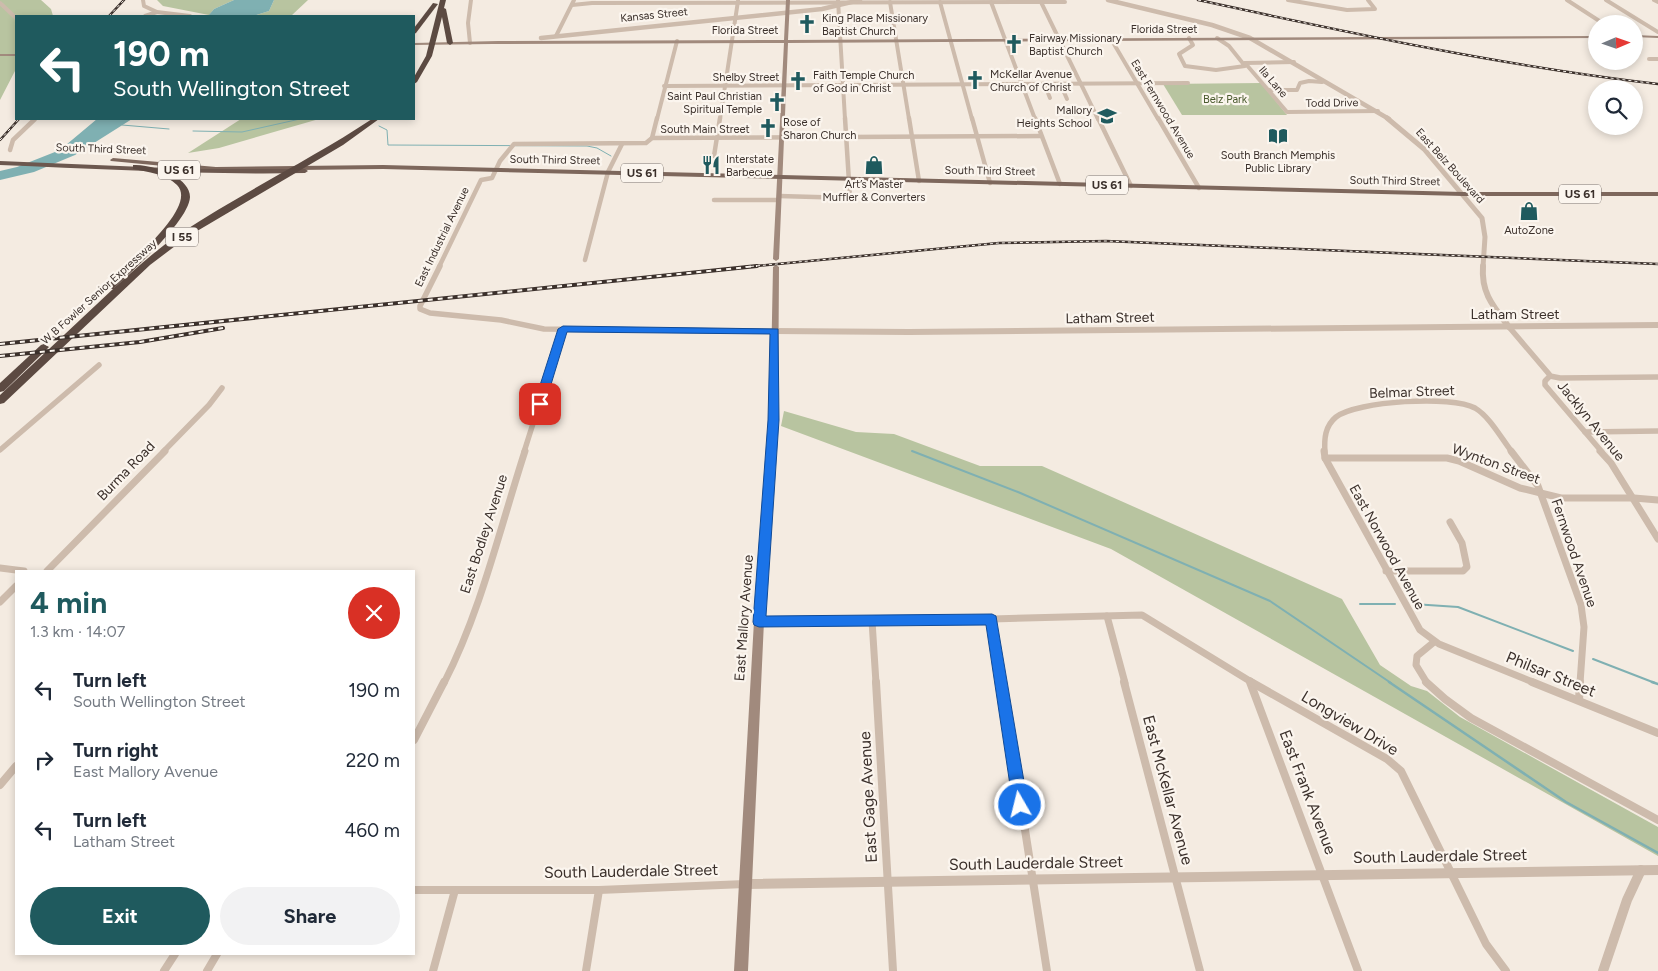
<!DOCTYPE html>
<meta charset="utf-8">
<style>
body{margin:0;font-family:Figtree,sans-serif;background:#f2f2f3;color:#1f2937;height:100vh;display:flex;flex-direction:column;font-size:19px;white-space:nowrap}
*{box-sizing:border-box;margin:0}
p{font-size:16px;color:#747a83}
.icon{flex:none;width:28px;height:28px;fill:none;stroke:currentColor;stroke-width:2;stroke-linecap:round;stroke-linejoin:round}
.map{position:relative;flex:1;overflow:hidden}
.side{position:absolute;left:15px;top:570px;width:400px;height:385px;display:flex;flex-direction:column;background:#fff;border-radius:0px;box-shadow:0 2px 8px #0003}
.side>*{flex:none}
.guide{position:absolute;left:15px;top:15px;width:400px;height:105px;border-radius:0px;box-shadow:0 2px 8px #0003;background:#1f5a5e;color:#fff;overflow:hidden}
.needle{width:32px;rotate:88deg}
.tools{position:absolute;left:1588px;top:15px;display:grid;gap:10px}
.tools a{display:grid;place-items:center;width:55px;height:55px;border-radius:50%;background:#fff;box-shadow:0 2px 8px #0003;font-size:25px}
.pin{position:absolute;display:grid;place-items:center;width:42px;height:42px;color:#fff;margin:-21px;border-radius:10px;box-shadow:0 2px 8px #0006}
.me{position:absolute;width:55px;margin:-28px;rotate:352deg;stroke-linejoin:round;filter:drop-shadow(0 0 4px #0008)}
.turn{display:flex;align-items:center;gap:18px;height:105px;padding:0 15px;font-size:22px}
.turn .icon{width:65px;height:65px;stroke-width:2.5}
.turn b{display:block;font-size:35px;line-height:42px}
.round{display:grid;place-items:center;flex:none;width:52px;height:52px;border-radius:26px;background:#f2f2f3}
.summary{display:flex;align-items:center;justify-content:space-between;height:85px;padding:0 15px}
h1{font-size:30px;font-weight:700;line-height:38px;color:#1f5a5e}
.cta{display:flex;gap:10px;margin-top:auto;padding:10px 15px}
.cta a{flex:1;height:58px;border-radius:30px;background:#1f5a5e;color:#fff;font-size:20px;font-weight:700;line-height:58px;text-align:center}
.cta a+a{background:#f2f2f3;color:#1f2937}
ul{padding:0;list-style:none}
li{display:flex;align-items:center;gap:15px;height:70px;padding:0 15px}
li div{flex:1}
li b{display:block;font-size:19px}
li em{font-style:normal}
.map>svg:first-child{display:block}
</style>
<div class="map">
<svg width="1658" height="971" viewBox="0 0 1658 971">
<rect width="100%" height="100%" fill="#f4ebe1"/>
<g fill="#b8c4a0">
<path d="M0,0H41L51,9L53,16H16V69L0,100Z"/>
<path d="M157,0H234L214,9L209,15L163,6Z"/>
<path d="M274,0H308L291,16H253L269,11Z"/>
<path d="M1261,83L1287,115H1182L1163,84Z"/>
<path d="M241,119H319L219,148L188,153Z"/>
<path d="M784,411L856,432L894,434L980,466H1042L1342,599L1380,665L1411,686L1427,691L1460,717L1658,827V856L1111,549L781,426Z"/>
</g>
<g fill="#7fb0b2">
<path d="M234,0H274L269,11L253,16H208L214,9Z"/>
<path d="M97,119H132L75,155L34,172L0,180V171L17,167L60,150Z"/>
</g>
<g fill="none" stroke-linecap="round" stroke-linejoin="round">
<g stroke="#7fb0b2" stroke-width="1">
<path d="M122,125L169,129"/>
<path d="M379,126L387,130L388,145L587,146L597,148L611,156"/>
<path d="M193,131L242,132L300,119"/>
</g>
<g stroke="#7fb0b2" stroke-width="2">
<path d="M912,451L1018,492L1270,601L1391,683"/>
<path d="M1360,604H1395"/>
<path d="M1413,604L1458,607L1573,651"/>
<path d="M1593,659L1655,683"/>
</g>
<g stroke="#7fb0b2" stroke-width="2.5">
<path d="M1389,682L1566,802L1658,853"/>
<path d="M1652,682L1658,684"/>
</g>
<g stroke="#cdbbac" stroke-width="4">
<path d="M143,0L144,6L157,12L190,16"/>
<path d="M838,0L845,119"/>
<path d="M1040,0L1098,119"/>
<path d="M1288,0L1347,10L1375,9L1368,0"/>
<path d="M1567,0L1604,24"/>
<path d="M1606,0L1658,32"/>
<path d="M1654,0L1658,2"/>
<path d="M890,2L909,119"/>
<path d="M940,2L972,119"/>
<path d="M991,2L1035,119"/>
<path d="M0,3L16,18"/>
<path d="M572,5L592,3L1065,2"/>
<path d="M145,16L157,12"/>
<path d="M556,36L574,0"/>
<path d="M1189,38L1193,45L1179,54L1185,66L1216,70L1245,66L1229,46L1217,38"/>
<path d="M1111,39L1158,119"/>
<path d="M470,43L468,23L471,0"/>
<path d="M1649,59H1658"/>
<path d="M1245,63L1287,112L1378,111"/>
<path d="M1245,63L1294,62"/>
<path d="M1044,83L1050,98"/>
<path d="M1060,83L1067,99"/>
<path d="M664,86L1188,83"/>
<path d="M1269,90H1297L1300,83L1309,81L1322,82"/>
<path d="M657,119L677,41"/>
<path d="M720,119L738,1"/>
</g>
<g stroke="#cdbbac" stroke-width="4.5">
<path d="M909,118L919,181"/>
<path d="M972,118L990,183"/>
<path d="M1035,118L1060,184"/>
<path d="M1098,118L1131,186"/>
<path d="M1158,118L1199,188"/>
<path d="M652,138L657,118"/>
<path d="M10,150L13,140L35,119"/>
<path d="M714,156L720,118"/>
<path d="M779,196L850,198L845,118"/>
<path d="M714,200H778"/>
<path d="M585,260L608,172L622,144"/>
<path d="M439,267L481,180L492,178L500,161L514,144L646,143L652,138L1041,136"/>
</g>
<g stroke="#cdbbac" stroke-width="5.5">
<path d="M440,266L420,306V309L430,313L501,320L544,329L774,331"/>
<path d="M1509,327L1549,374L1550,376L1545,381V385L1602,452"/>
<path d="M1550,376L1560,378L1658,377"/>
<path d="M1585,432L1658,431"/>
<path d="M0,450L99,365"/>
<path d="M163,452L209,405L222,388"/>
<path d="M524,452L563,329"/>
<path d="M1325,452C1324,439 1325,426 1336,417C1357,401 1452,395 1475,408C1490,417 1501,438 1512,452"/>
</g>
<g stroke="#cdbbac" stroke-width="7">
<path d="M1324,451L1325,458L1420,630L1439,644L1535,683"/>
<path d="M1511,451L1538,486L1581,605L1584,627L1580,683"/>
<path d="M1600,451L1611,463L1658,539"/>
<path d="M1325,458H1447L1459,461L1520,488L1561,498H1634L1658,500"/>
<path d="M0,568L24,571"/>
<path d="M47,571L165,451"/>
<path d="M1386,571H1463L1467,567L1462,543L1450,522"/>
<path d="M0,602L16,586"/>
<path d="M1107,616L1125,683"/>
<path d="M992,619L1002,683"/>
<path d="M759,621L992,619L1142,615L1253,683"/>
<path d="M872,621L876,683"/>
<path d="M1250,681L1251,683"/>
<path d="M444,683C481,611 500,528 525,451"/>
<path d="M1427,683L1416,665L1417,656L1434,642"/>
</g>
<g stroke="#cdbbac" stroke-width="8">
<path d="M876,682L893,971"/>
<path d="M1002,682L1047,971"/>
<path d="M1124,682L1200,971"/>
<path d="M1250,682L1358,971"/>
<path d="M1251,682L1387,759L1401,771L1486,944L1506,971"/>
<path d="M1426,682L1445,699L1471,718L1658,820"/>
<path d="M1532,682L1658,733"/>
<path d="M1579,700L1580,682"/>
<path d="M414,740L444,682"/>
<path d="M0,785L16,766"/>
<path d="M414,890H599L745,884"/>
<path d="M164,971L175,954"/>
<path d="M207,971L217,954"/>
<path d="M433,971L455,890"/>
<path d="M586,971L599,890"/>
</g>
<g stroke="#cdbbac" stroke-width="4.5">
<path d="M1108,0L1212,25L1250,38L1389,119"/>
<path d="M541,38L822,9L860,0"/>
</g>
<path stroke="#cdbbac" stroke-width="5" d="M1387,118L1424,149L1482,218L1485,237L1483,267"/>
<g stroke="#cdbbac" stroke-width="6">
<path d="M1483,266C1481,293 1493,306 1509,327"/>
<path d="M774,331L909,332L1658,325"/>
</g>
<g stroke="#cdbbac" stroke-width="10">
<path d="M745,884L1658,870"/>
<path d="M1603,971L1627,900L1641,870"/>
</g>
<g fill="#a18a7d" fill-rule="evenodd">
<path d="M786,0H790L788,40L1596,36V38L788,43L779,259L776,261L773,259L784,43L492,44L414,45V43L498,41L784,40Z"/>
<path d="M1634,35L1658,36V38L1634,37Z"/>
<rect x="0" y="54" width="16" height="2"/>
<path d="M776,265L779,267L778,420L764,621L748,971H734L754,621L770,420L773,267Z"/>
</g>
<path fill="#7d675c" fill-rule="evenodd" d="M113,158L216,167L383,165L1463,192H1658V196H1463L383,169L216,171L111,161L110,160Z"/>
<path fill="#6c584f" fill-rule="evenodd" d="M0,161L191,169H305L308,171L305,173C203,175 102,169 0,165Z"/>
<g fill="#5c4a42" fill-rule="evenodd">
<path d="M440,0H446L444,8L446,9L453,43L450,45L447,43L442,17L432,56L417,82L414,84V77L426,56Z"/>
<path d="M433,3L438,4L416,33L414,34V28Z"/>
<path d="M372,119H379L343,145L187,237L150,265L4,403L0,404V395L113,289H107L106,287C120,270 200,208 177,185C166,174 148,172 133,169V165C145,164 164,170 174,176C182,180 190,188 190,197C189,221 131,272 113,289C135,269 157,249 181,233C243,192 310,160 372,119Z"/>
<path d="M44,344L49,347L47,349L4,391L0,392V383L41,345Z"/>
</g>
<g stroke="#3b302b" stroke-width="2.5">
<g id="rail-far1">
<path d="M1198,0C1351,33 1503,66 1658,84"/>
<path d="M109,16L124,0"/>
<path d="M0,140L19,119"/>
<path d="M745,267L999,243L1106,241L1658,264"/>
</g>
</g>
<g stroke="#3b302b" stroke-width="4">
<g id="rail">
<path d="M0,344L757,266"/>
<path d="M0,356L140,342L223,328"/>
</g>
</g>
<use href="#rail-far1" stroke="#fbf5ee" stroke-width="1" stroke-dasharray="3" stroke-linecap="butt"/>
<use href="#rail" stroke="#fbf5ee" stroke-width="2" stroke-dasharray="5" stroke-linecap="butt"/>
</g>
<path fill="#1a73e8" stroke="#114b97" d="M563,326L778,329L779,420L766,616L992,614L996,616L1028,805L1026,810L1020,813L1015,810L1013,805L986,625L759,627L754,625L753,622L768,420L770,334L567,332L545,404L540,407L536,406L534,404L558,329Z"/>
<defs>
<g id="church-bare" transform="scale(1.5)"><path d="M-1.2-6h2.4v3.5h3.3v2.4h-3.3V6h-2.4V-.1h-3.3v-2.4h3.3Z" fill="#1f5a5e" stroke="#fbf5ee" stroke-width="2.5" paint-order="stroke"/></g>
<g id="school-bare" transform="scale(1.5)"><path d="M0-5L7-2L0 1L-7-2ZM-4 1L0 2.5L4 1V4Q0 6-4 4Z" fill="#1f5a5e" stroke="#fbf5ee" stroke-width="2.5" paint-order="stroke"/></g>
<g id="library-bare" transform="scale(1.5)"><path d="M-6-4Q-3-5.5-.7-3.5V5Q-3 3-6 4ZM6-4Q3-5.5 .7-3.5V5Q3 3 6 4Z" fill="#1f5a5e" stroke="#fbf5ee" stroke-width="2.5" paint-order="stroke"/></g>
<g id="restaurant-bare" transform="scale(1.5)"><path d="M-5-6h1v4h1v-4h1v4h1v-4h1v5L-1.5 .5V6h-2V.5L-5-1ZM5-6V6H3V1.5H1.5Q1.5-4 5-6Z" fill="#1f5a5e" stroke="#fbf5ee" stroke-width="2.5" paint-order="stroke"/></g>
<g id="shop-bare" transform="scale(1.5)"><path d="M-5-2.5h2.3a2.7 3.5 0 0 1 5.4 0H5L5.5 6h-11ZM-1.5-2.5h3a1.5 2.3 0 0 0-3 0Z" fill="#1f5a5e" stroke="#fbf5ee" stroke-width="2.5" paint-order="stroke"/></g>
</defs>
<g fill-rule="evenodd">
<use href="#church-bare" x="807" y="24"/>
<use href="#church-bare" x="1014" y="44"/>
<use href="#church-bare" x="975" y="80"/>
<use href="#church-bare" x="798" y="81"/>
<use href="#church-bare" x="777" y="102"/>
<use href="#school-bare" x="1107" y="116"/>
<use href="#church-bare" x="768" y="128"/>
<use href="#library-bare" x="1278" y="136"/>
<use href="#restaurant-bare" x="711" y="165"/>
<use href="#shop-bare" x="874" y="165"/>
<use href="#shop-bare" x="1529" y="211"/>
</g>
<g text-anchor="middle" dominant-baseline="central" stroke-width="4.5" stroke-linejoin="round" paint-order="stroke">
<g font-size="11" fill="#3b302b" stroke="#fbf5ee">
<text transform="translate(654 15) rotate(-6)">Kansas Street</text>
<text x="1164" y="29">Florida Street</text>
<text x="745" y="30">Florida Street</text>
<text x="746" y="77">Shelby Street</text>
<text transform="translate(1273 82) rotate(49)">Ila Lane</text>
<text transform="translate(1332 103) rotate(-1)">Todd Drive</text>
<text transform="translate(1163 109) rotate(59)">East Fernwood Avenue</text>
<text x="705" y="129">South Main Street</text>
<text transform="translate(101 149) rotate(2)">South Third Street</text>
<text transform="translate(555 160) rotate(1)">South Third Street</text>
<text transform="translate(1450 166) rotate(48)">East Belz Boulevard</text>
<text transform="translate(990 171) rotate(1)">South Third Street</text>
<text transform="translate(1395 181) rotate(1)">South Third Street</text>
<text transform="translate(442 237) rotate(-64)">East Industrial Avenue</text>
<text transform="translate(99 292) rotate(-42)">W B Fowler Senior Expressway</text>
</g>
<g font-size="11" fill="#3b302b" stroke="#fbf5ee" text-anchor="start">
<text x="822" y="18">King Place Missionary<tspan x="822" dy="13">Baptist Church</tspan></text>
<text x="1029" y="38">Fairway Missionary<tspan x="1029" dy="13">Baptist Church</tspan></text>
<text x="990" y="74">McKellar Avenue<tspan x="990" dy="13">Church of Christ</tspan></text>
<text x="813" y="75">Faith Temple Church<tspan x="813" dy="13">of God in Christ</tspan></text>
<text x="762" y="96" text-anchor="end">Saint Paul Christian<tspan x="762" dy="13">Spiritual Temple</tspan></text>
<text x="1092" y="110" text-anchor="end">Mallory<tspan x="1092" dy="13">Heights School</tspan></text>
<text x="783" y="122">Rose of<tspan x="783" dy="13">Sharon Church</tspan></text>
<text x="1278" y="155" text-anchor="middle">South Branch Memphis<tspan x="1278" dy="13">Public Library</tspan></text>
<text x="726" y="159">Interstate<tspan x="726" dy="13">Barbecue</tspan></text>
<text x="874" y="184" text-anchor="middle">Art’s Master<tspan x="874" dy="13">Muffler &amp; Converters</tspan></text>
<text x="1529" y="230" text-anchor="middle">AutoZone</text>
</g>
<g font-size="11" fill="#4a5a2e" stroke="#fbf5ee">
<text x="1225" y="99">Belz Park</text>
</g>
<g fill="#fbf5ee" stroke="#756b66" stroke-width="1">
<rect x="158" y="160.5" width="42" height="19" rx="4"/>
<rect x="621" y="163.5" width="42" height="19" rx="4"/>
<rect x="1086" y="175.5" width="42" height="19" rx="4"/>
<rect x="1559" y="184.5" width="42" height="19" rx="4"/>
<rect x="166" y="227.5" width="32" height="19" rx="4"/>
</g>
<g font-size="12" font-weight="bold" fill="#3b302b">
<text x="179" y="170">US 61</text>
<text x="642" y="173">US 61</text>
<text x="1107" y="185">US 61</text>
<text x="1580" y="194">US 61</text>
<text x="182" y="237">I 55</text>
</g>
<g font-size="14" fill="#3b302b" stroke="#fbf5ee">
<text x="1515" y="314">Latham Street</text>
<text transform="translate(1110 318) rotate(-1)">Latham Street</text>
<text transform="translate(1412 392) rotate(-2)">Belmar Street</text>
<text transform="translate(1591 421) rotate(51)">Jacklyn Avenue</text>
<text transform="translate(1496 464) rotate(20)">Wynton Street</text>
<text transform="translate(126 471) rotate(-46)">Burma Road</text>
<text transform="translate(484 534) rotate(-72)">East Bodley Avenue</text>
<text transform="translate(1387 547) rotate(61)">East Norwood Avenue</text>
<text transform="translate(1574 553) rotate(71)">Fernwood Avenue</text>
<text transform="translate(744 618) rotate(-86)">East Mallory Avenue</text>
</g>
<g font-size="16" fill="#3b302b" stroke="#fbf5ee">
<text transform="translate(1551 674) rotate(22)">Philsar Street</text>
<text transform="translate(1350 723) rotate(31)">Longview Drive</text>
<text transform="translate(1168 790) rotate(75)">East McKellar Avenue</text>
<text transform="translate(1308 792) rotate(69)">East Frank Avenue</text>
<text transform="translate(868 797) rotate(-93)">East Gage Avenue</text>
<text transform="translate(1440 856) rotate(-1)">South Lauderdale Street</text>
<text transform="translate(1036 863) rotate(-1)">South Lauderdale Street</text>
<text transform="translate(631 871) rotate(-1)">South Lauderdale Street</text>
</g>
</g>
</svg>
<div class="tools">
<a><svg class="needle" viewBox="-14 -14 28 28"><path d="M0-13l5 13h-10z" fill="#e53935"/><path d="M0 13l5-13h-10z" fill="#747a83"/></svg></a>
<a><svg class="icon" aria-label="search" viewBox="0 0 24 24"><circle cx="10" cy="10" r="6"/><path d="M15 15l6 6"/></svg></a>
</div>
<div class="pin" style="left:540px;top:404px;background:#d93025"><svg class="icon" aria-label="arrive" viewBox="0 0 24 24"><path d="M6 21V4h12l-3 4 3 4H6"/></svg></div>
<svg class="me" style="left:1020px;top:805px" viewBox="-20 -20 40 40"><circle r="17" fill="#1a73e8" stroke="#fff" stroke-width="3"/><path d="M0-11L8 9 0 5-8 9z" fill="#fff"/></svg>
<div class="guide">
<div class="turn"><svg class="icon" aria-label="left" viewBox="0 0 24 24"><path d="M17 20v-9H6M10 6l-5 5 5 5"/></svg><div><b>190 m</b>South Wellington Street</div></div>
</div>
<section class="side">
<div class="summary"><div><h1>4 min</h1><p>1.3 km · 14:07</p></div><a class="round" style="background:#d93025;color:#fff"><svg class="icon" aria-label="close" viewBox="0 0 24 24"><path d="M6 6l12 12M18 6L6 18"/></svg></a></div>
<ul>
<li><svg class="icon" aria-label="left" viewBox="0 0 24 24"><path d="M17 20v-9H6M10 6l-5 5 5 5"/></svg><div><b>Turn left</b><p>South Wellington Street</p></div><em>190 m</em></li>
<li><svg class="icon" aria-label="right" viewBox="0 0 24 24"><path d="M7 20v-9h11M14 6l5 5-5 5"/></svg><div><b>Turn right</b><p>East Mallory Avenue</p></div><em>220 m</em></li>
<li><svg class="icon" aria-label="left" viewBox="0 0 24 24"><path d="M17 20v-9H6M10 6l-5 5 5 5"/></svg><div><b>Turn left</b><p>Latham Street</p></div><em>460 m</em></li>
</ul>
<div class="cta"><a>Exit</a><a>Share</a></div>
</section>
</div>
